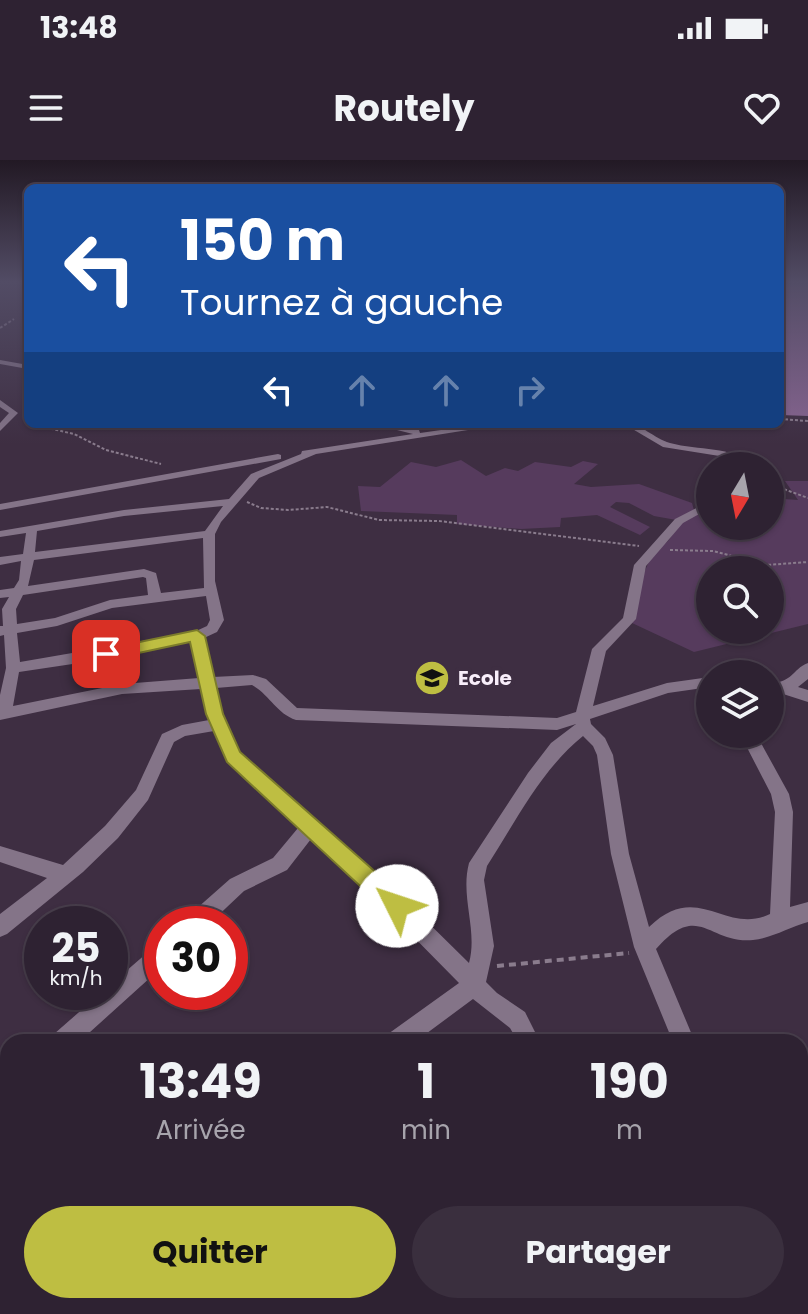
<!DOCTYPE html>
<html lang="fr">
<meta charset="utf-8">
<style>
body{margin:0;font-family:Poppins,sans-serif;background:#3a2f3e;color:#f1f3f6;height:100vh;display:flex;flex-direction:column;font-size:30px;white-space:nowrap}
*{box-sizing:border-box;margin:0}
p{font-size:26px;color:#a7a4ac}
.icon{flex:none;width:44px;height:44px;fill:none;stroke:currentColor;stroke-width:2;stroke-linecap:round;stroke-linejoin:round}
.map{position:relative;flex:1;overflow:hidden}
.drawer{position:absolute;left:0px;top:874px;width:808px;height:280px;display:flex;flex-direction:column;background:#2e2232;border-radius:24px 24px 0 0;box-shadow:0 2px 6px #0004,0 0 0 2px #493f4d}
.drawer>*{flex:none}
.guide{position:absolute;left:24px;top:24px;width:760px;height:244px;border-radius:12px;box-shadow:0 2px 6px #0004,0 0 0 2px #493f4d;background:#1a4fa0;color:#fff;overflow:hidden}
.needle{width:52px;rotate:190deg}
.fabs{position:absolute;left:696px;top:292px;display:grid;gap:16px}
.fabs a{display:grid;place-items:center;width:88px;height:88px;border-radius:50%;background:#2e2232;box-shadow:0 2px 6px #0004,0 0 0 2px #493f4d;font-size:40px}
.speed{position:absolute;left:24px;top:746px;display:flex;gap:16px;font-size:40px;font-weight:700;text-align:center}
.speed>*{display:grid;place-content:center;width:104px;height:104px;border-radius:50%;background:#2e2232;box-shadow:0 2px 6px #0004,0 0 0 2px #493f4d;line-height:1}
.speed small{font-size:20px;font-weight:400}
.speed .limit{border:12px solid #d22;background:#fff;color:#111}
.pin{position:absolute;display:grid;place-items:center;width:68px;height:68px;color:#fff;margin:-34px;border-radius:16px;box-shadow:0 4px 12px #0006}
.me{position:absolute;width:88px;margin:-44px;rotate:311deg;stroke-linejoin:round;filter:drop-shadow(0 0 6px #0008)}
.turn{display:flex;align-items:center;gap:28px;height:168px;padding:0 24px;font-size:36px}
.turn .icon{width:104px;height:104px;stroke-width:2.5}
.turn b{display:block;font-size:56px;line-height:68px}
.lanes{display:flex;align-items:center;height:76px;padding:0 24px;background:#0003;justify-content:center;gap:40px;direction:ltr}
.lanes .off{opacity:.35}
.eta{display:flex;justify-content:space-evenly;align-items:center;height:136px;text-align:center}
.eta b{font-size:48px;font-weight:700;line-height:56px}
.cta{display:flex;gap:16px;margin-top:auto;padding:16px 24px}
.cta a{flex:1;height:92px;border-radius:48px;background:#bebe42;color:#111;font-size:32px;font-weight:700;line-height:92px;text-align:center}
.cta a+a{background:#3a2f3e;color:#f1f3f6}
.status{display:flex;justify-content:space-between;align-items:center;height:56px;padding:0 40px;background:#2e2232;direction:ltr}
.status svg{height:22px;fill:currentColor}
header{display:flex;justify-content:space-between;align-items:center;height:104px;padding:0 24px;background:#2e2232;font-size:36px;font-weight:700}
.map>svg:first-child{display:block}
</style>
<div class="status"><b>13:48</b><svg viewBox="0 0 49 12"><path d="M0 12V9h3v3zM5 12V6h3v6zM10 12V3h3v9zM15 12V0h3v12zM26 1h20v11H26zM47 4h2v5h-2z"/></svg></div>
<header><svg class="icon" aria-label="menu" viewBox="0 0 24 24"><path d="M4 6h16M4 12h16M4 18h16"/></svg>Routely<svg class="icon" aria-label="heart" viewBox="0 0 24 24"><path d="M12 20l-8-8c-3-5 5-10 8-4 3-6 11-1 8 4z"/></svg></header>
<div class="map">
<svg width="808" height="1154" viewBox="0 0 808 1154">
<rect width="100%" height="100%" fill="#3e2e42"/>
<path fill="#563b5d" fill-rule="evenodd" d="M461,300L486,316L505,308L518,311L535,302L571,307L583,301L598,304L574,324L591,327L639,324L692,343L695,354L710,346V366H770V338L798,340L785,321H808V464L694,492L632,463L642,418L652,394L668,381L682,361L654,356L629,343L616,342L610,347L650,367L640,375L597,355L561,358L560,367L521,369L457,364V355L361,351L358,326L380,327L411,302L436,307ZM710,410H770V470H710Z"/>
<path fill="#886591" d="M780,122H808V256L780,255Z"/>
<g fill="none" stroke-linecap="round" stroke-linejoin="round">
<g stroke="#8a7c8d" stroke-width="2" stroke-dasharray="3 2" stroke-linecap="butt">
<path d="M0,168L14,159"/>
<path d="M780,259L808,261"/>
<path d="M31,264L74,274L106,290L161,304"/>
<path d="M770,324L808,338"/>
<path d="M247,342L261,348L288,350L327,347L379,360L439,361L639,386"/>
<path d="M670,390L713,391L766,405L808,402"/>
</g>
<path stroke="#8a7c8d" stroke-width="4" stroke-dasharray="7 5" stroke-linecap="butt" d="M497,806L629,793"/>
<g fill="#847488" fill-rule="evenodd">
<path d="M0,200L28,205V209L0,204Z"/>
<path d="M0,240L18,253L0,271V263L9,253L0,247Z"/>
<path d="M373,264H391L419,270L420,273L483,264H506L316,294L259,318L221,362L215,374V421L224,460L217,472L204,478L213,517L253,515L266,519L297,548L557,558L576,552L592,489L623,458L634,405L675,359L710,341V348L683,363L646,406L636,459L606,491L593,546L667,523L710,517V527L668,533L590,559L591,564L605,578L613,595L629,694L649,767C698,719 725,776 770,754L775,652L771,634L740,574H756L789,634L793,652L790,747L808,742V762C790,767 772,778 753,780C708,784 699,740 656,789L695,882H673L634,787L611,694L597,595L593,586L583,576C541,610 516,661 487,706L484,720L494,786L486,822L497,833L525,852L540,882H518L510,868L473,839L415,882H385L388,874L459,823L390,753L311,679L287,710L244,731L209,764H184L187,757L230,719L273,698L298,668L227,602L214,571L185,576L174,582L148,640L118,678L83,712L7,774L0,777V754L47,718L0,702V686L63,705L105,666L136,630L162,574L182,565L209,560L201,529L122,534L0,560V535L6,508L4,475L0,476V466H3L2,449L9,437L0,438V430L14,428L19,420L21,401L0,405V397L23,394L26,373L0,377V371L124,350L229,339L251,314L301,294L302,291L413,274ZM223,346L205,371L35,392L37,371L124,356ZM203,378L204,428L161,433L156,413L144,409L28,426L34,400ZM143,417L146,418L148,435L110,440L55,458L17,464L16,449L23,435ZM206,436L210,460L207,466L194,472L20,502L17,473L57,466L112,448ZM191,482L199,518L122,524L13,546L19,512L106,499ZM252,525C270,535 276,553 296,560L557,570L576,564L551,583L528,613L469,703C460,737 478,770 469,803L404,739L239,593L222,554L216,528Z"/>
<path d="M624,264C643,264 653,278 670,283C699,291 731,285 754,306H743L732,298L663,287Z"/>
<path d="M278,294L281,295V299L0,350V344Z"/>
<path d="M808,503V519L798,527L808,530V542L780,533H770V523C794,522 791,510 808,503Z"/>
<path d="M162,783V807L79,882H51L54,874L102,832H110V825L155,786Z"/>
<path d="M8,929V964L0,967V932Z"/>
<path d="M808,1109V1138L800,1141V1112Z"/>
<path d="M80,1146H114L111,1154H77Z"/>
<path d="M394,1146H454L457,1154H391Z"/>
<rect x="578" y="1146" width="28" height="8"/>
<path d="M703,1146H757L754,1154H700Z"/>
<path d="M759,1146H787L790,1154H762Z"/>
</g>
</g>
<linearGradient id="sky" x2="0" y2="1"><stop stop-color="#221924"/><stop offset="0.43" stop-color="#524c65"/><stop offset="1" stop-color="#524c65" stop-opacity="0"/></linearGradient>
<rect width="808" height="284" fill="url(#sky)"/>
<path fill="#bebe42" stroke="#7c7c2b" stroke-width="2" d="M197,470L205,476L223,554L240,592L405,738L408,746L405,753L397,756L389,753L227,602L206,554L190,482L106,500L98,494L106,489Z"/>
<defs>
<g id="school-disc" transform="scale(1.8)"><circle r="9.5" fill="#bebe42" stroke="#3e2e42"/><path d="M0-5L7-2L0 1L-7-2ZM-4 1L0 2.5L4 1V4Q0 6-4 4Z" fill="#111"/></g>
</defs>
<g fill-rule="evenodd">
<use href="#school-disc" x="432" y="518"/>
</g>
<g text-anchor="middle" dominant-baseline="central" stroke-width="8" stroke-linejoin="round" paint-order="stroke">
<g font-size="20" font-weight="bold" fill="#f8eefa" stroke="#3e2e42" text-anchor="start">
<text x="458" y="518">Ecole</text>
</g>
</g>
</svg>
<div class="fabs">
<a><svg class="needle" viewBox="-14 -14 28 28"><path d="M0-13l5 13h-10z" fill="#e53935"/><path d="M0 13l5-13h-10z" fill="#a7a4ac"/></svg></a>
<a><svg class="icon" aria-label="search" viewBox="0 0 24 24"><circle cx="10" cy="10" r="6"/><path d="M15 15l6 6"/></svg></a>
<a><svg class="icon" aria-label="layers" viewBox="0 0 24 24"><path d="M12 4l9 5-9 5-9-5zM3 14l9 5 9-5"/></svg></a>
</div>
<div class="speed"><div>25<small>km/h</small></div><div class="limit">30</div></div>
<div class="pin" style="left:106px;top:494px;background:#d93025"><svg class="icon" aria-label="arrive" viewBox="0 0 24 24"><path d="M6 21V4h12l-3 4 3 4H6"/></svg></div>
<svg class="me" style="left:397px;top:746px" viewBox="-20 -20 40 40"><circle r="19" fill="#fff"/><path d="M0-13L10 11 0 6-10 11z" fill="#bebe42"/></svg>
<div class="guide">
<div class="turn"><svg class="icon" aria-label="left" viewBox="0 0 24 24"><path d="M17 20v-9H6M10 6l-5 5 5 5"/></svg><div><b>150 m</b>Tournez à gauche</div></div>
<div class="lanes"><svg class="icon" aria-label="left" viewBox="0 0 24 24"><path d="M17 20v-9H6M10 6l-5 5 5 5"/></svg><svg class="icon off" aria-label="ahead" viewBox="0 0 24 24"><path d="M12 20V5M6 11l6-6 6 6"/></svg><svg class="icon off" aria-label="ahead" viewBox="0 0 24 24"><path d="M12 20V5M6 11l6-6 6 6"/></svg><svg class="icon off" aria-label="right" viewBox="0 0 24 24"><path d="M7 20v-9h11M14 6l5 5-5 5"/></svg></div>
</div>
<section class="drawer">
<div class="eta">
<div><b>13:49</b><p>Arrivée</p></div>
<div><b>1</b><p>min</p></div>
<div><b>190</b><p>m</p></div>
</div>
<div class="cta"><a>Quitter</a><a>Partager</a></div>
</section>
</div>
